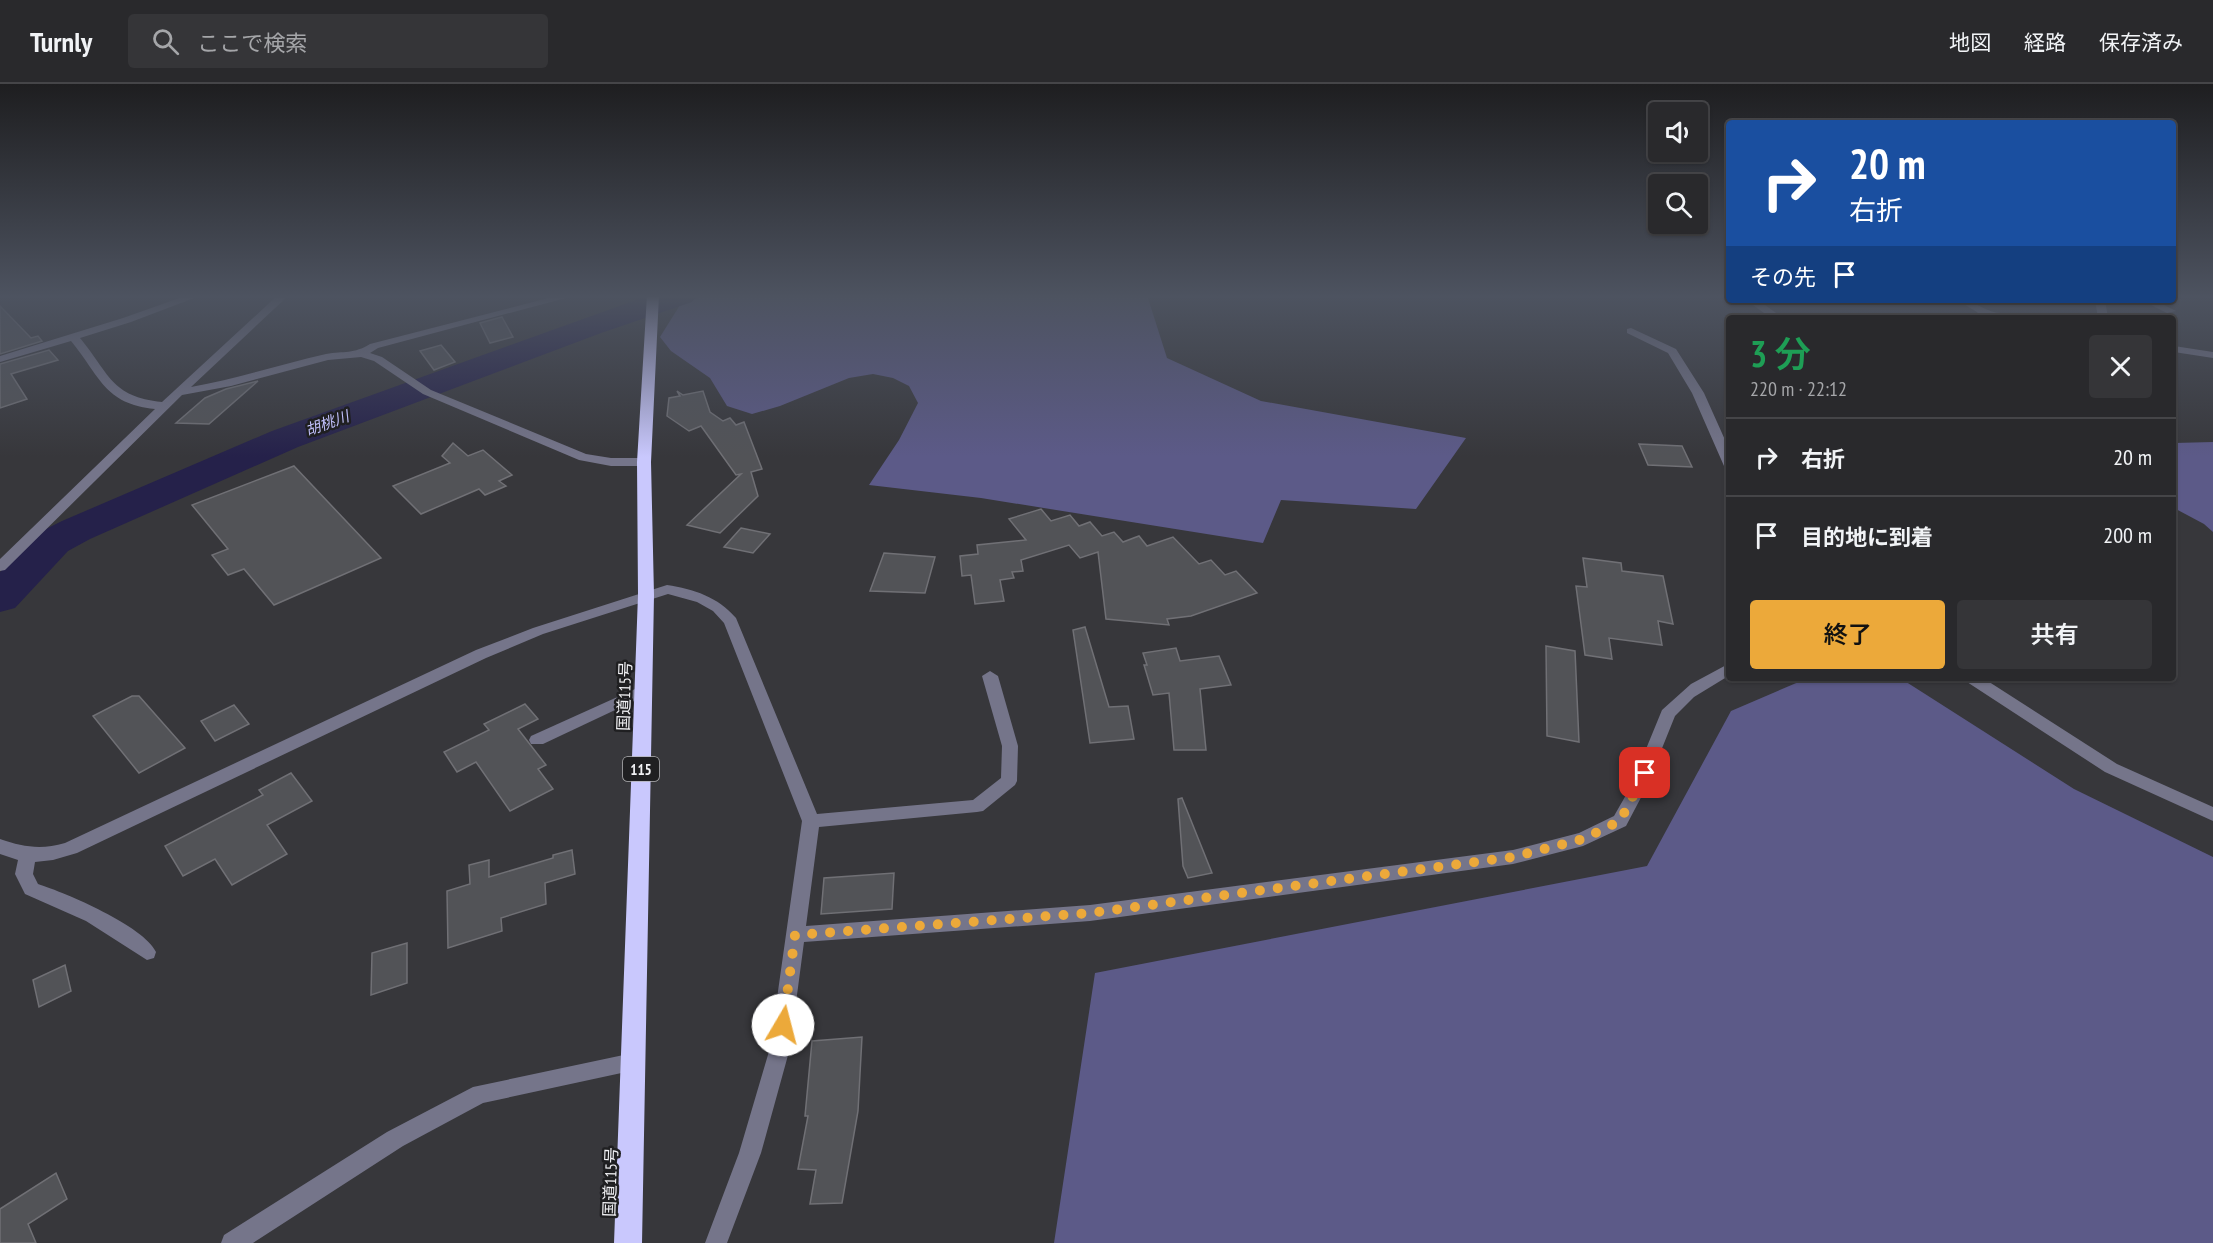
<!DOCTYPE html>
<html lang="ja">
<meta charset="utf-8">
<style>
body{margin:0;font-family:"PT Sans Narrow","Noto Sans JP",sans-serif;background:#353538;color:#f1f3f6;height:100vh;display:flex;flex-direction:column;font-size:22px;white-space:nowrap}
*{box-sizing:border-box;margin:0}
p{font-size:20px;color:#a5a6a9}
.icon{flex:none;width:33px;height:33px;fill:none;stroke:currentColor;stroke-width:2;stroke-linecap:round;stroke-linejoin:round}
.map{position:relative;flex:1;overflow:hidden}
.details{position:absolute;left:1726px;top:231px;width:450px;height:366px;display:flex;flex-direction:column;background:#29292c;border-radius:6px;box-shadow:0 2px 4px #0004,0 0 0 2px #454548}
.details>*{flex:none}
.top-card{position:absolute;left:1726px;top:36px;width:450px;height:183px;border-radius:6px;box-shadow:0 2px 4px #0004,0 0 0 2px #454548;background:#1a4fa0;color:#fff;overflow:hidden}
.tools{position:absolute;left:1648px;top:18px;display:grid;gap:12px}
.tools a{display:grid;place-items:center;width:60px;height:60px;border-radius:6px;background:#29292c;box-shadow:0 2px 4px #0004,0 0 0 2px #454548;font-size:30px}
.pin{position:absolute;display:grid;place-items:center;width:51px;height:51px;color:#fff;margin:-26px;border-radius:12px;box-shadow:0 3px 9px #0006}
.me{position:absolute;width:66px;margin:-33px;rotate:8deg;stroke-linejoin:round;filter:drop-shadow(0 0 4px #0008)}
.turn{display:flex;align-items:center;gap:21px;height:126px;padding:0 24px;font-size:27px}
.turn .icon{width:78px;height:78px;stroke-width:2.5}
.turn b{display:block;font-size:42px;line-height:51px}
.then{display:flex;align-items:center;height:57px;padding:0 24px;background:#0003;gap:12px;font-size:22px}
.round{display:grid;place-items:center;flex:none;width:63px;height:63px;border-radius:6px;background:#353538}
.summary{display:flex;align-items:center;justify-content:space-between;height:102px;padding:0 24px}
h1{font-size:36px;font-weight:600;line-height:45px;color:#1e9e55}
.primary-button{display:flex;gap:12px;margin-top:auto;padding:12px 24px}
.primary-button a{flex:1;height:69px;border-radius:6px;background:#eca93a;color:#111;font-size:24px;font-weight:600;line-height:69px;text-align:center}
.primary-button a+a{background:#353538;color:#f1f3f6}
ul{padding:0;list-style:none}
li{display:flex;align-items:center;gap:18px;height:78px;padding:0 24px;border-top:2px solid #454548}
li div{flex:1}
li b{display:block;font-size:22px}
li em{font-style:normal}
header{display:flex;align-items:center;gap:36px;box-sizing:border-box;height:84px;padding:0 30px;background:#29292c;border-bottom:2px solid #454548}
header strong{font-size:28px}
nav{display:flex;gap:33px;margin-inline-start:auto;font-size:21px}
.search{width:420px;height:54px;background:#353538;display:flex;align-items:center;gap:15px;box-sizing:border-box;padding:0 21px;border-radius:6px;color:#a5a6a9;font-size:22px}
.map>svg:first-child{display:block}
</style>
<header>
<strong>Turnly</strong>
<div class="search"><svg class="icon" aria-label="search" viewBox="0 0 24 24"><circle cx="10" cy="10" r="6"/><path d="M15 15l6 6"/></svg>ここで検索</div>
<nav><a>地図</a><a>経路</a><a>保存済み</a></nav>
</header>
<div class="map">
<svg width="2213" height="1159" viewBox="0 0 2213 1159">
<rect width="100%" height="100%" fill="#37373b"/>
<g fill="#5c5a88">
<path d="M705,211H1147L1167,274L1261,317L1466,354L1416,425L1281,416L1263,459L981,414L869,401L899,356L918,319L909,302L893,294L873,290L849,294L780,322L752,330L727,322L710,294L671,267L660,253L680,221Z"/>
<path d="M2213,358V448L2204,440L2174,424V359Z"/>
<path d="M1808,594H1900L2074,705L2213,773V1159H1054L1095,889L1647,782L1731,627Z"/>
</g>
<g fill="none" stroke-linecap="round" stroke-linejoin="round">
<path fill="#25214a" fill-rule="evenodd" d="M650,211H697L692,218L601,249L298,363L90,455L68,467L15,524L0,528V488L38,449L62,437L272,347Z"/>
</g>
<g fill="#525357" stroke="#707075" stroke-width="1.5">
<path d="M0,222L31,254L38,252L42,257L0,270Z"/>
<path d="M502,233L513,253L490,259L480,239Z"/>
<path d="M441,261L455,278L434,286L420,267Z"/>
<path d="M49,266L58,276L11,290L27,315L0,324V280Z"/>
<path d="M258,297L209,340L176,339L205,314L226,305Z"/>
<path d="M677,307L683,311L703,307L710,328L723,337L730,334L736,341L744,338L762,385L751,388L758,412L720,449L687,441L741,390L736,391L701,342L689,347L667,332L669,314L680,312Z"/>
<path d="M453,359L468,372L483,366L512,391L499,397L506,402L485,411L479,405L421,430L393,402L450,379L442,372Z"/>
<path d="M1639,360L1682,362L1692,383L1648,381Z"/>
<path d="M294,382L381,474L274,521L244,485L228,491L212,471L228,465L192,421Z"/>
<path d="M1041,425L1051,437L1070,431L1079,442L1090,438L1102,452L1114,448L1123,458L1139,452L1147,462L1173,453L1199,480L1211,476L1225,491L1236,487L1257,509L1191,532L1167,535L1169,541L1106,535L1098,468L1080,474L1069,461L1021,476L1023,487L1012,488L1014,494L1000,496L1004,517L975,520L971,491L962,492L960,472L978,470L977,461L1026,456L1009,435Z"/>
<path d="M741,444L770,450L753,469L724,463Z"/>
<path d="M884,469L935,473L925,509L870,507Z"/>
<path d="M1583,474L1621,479L1622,487L1663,492L1673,540L1658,537L1662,561L1609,554L1612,575L1585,571L1576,502L1587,503Z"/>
<path d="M1085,543L1109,623L1128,622L1134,655L1090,659L1073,546Z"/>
<path d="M1546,562L1575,567L1579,658L1547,652Z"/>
<path d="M1176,564L1180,577L1219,572L1231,601L1200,605L1206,666H1174L1169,609L1153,611L1144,581H1147L1143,569Z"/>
<path d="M132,612H139L185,664L139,689L93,632Z"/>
<path d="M525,620L538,635L518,645L546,681L538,685L553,705L510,727L476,678L457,688L444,668L489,646L484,640Z"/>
<path d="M234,621L249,640L215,657L201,637Z"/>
<path d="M291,689L312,717L267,741L287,770L232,801L215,775L183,792L165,762L263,711L259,706Z"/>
<path d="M1182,714L1212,789L1188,794L1183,782L1178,715Z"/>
<path d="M572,766L575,790L545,799L546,820L501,834L502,847L448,864L447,807L470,800L469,781L489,776V793L553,774V771Z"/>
<path d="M894,789L892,825L821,830L824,794Z"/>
<path d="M407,859V899L371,911L372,869Z"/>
<path d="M65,881L71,907L39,923L33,896Z"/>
<path d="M862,953L858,1027L842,1119L810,1120L816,1086L798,1085L808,1032H805L812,957Z"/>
<path d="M56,1089L67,1115L28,1140L36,1159H0V1125Z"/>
</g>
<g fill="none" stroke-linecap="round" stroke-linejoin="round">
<g fill="#75758a" fill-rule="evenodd">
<path d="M188,211H202L131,238L80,254C109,289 111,313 162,318L278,211H289L191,303C237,295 281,280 326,270C344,267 354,270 370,260L560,211H577L378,264L370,269L382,273L431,306L586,370L611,374H644L650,378L644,382H611L579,376L423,310L374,277L361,273L328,276L231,302L182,311L5,486L0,487V475L155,325C104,320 100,292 71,257L0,278V272L123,234Z"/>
<path d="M1746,216H1758L1783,234H1771Z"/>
<path d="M1957,216C1971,216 1976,221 1988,226C1998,231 2011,227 2020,234H1982L1977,228Z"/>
<path d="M2095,216H2105L2108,234H2098Z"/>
<path d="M2141,216H2154L2176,227L2167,229Z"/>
<path d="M1631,244L1676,265L1704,309L1730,367V386L1724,382L1692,309L1668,269L1627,249V245Z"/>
<path d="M2174,262L2213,268V274L2174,268Z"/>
<path d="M667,501C694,505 718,513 736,534L817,730L973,716L1001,694L1002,662L982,592L990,587L998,592L1018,662L1017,697L1015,701L983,727L977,728L819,743L806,842L1090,821L1513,766L1579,749L1614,732L1630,704L1662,626L1691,600L1730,579V591L1694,613L1675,632L1646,704L1626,742L1583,762L1513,780L1090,837L804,858L790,964L761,1069L727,1159H705L739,1069L770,964L802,737L724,539L713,527L697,518L668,510L543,550L486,574L77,769L53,776L35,778L33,790L38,800C66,809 144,842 156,868L154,874L147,876L86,837L25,810L15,790L18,776L0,770V755C23,763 41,766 65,759L476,566L533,544Z"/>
<path d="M1964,594H1983L2117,680L2213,723V737L2105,688L1967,598Z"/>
<path d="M644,601L649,602L652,606L649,610L543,660H531L529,656L531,652Z"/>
<path d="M633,969L640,971L643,978L640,985L483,1019L403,1062L253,1159H221L224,1151L387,1048L473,1003Z"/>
</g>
<path fill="#c9c8fd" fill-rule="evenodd" d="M647,211H659L651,378L654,511L642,1159H614L638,511L637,378Z"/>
</g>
<linearGradient id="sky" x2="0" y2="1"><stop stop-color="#1e1e20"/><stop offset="0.57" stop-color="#4d5360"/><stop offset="1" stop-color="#4d5360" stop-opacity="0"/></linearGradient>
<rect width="2213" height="373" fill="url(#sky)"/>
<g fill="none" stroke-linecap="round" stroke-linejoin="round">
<path stroke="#eca93a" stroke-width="10" stroke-dasharray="0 18" d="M783,941L795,851L1090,829L1513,773L1583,755L1620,737L1645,689"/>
</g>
<g text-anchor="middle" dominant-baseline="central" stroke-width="5" stroke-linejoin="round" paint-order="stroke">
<g font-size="15" font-style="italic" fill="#c0bffa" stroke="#1f1f21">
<text transform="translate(327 339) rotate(-20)">胡桃川</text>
</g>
<rect fill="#1f1f21" stroke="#b3b3b5" stroke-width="1.5" x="623" y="673" width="36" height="24" rx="4.5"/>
<g font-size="15" font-weight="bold" fill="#f2f2f5">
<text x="641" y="685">115</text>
</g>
<g font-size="16" fill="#f2f2f5" stroke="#1f1f21">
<text transform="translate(624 612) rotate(-88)">国道115号</text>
<text transform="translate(610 1098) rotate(-88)">国道115号</text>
</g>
</g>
</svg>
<div class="tools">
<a><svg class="icon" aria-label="sound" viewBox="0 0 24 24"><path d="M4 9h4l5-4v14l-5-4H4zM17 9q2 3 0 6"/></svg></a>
<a><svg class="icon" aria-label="search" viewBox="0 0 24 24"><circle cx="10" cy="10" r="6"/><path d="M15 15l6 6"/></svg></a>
</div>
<div class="pin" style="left:1645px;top:689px;background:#d93025"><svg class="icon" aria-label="arrive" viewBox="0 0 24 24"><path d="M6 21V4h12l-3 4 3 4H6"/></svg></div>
<svg class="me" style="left:783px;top:941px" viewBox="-20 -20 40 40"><circle r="19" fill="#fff"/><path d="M0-13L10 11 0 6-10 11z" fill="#eca93a"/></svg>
<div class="top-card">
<div class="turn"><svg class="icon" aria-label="right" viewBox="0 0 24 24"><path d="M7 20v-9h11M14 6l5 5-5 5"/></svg><div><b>20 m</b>右折</div></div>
<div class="then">その先<svg class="icon" aria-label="arrive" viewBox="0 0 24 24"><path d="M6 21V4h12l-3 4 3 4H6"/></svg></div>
</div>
<section class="details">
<div class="summary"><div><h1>3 分</h1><p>220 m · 22:12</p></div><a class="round"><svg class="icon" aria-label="close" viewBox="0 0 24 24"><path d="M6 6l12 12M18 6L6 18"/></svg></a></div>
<ul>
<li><svg class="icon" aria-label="right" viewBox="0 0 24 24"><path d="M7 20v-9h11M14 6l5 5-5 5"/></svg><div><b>右折</b></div><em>20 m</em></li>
<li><svg class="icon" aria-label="arrive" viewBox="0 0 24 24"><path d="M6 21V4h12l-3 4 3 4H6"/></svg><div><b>目的地に到着</b></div><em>200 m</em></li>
</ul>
<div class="primary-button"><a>終了</a><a>共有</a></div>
</section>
</div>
